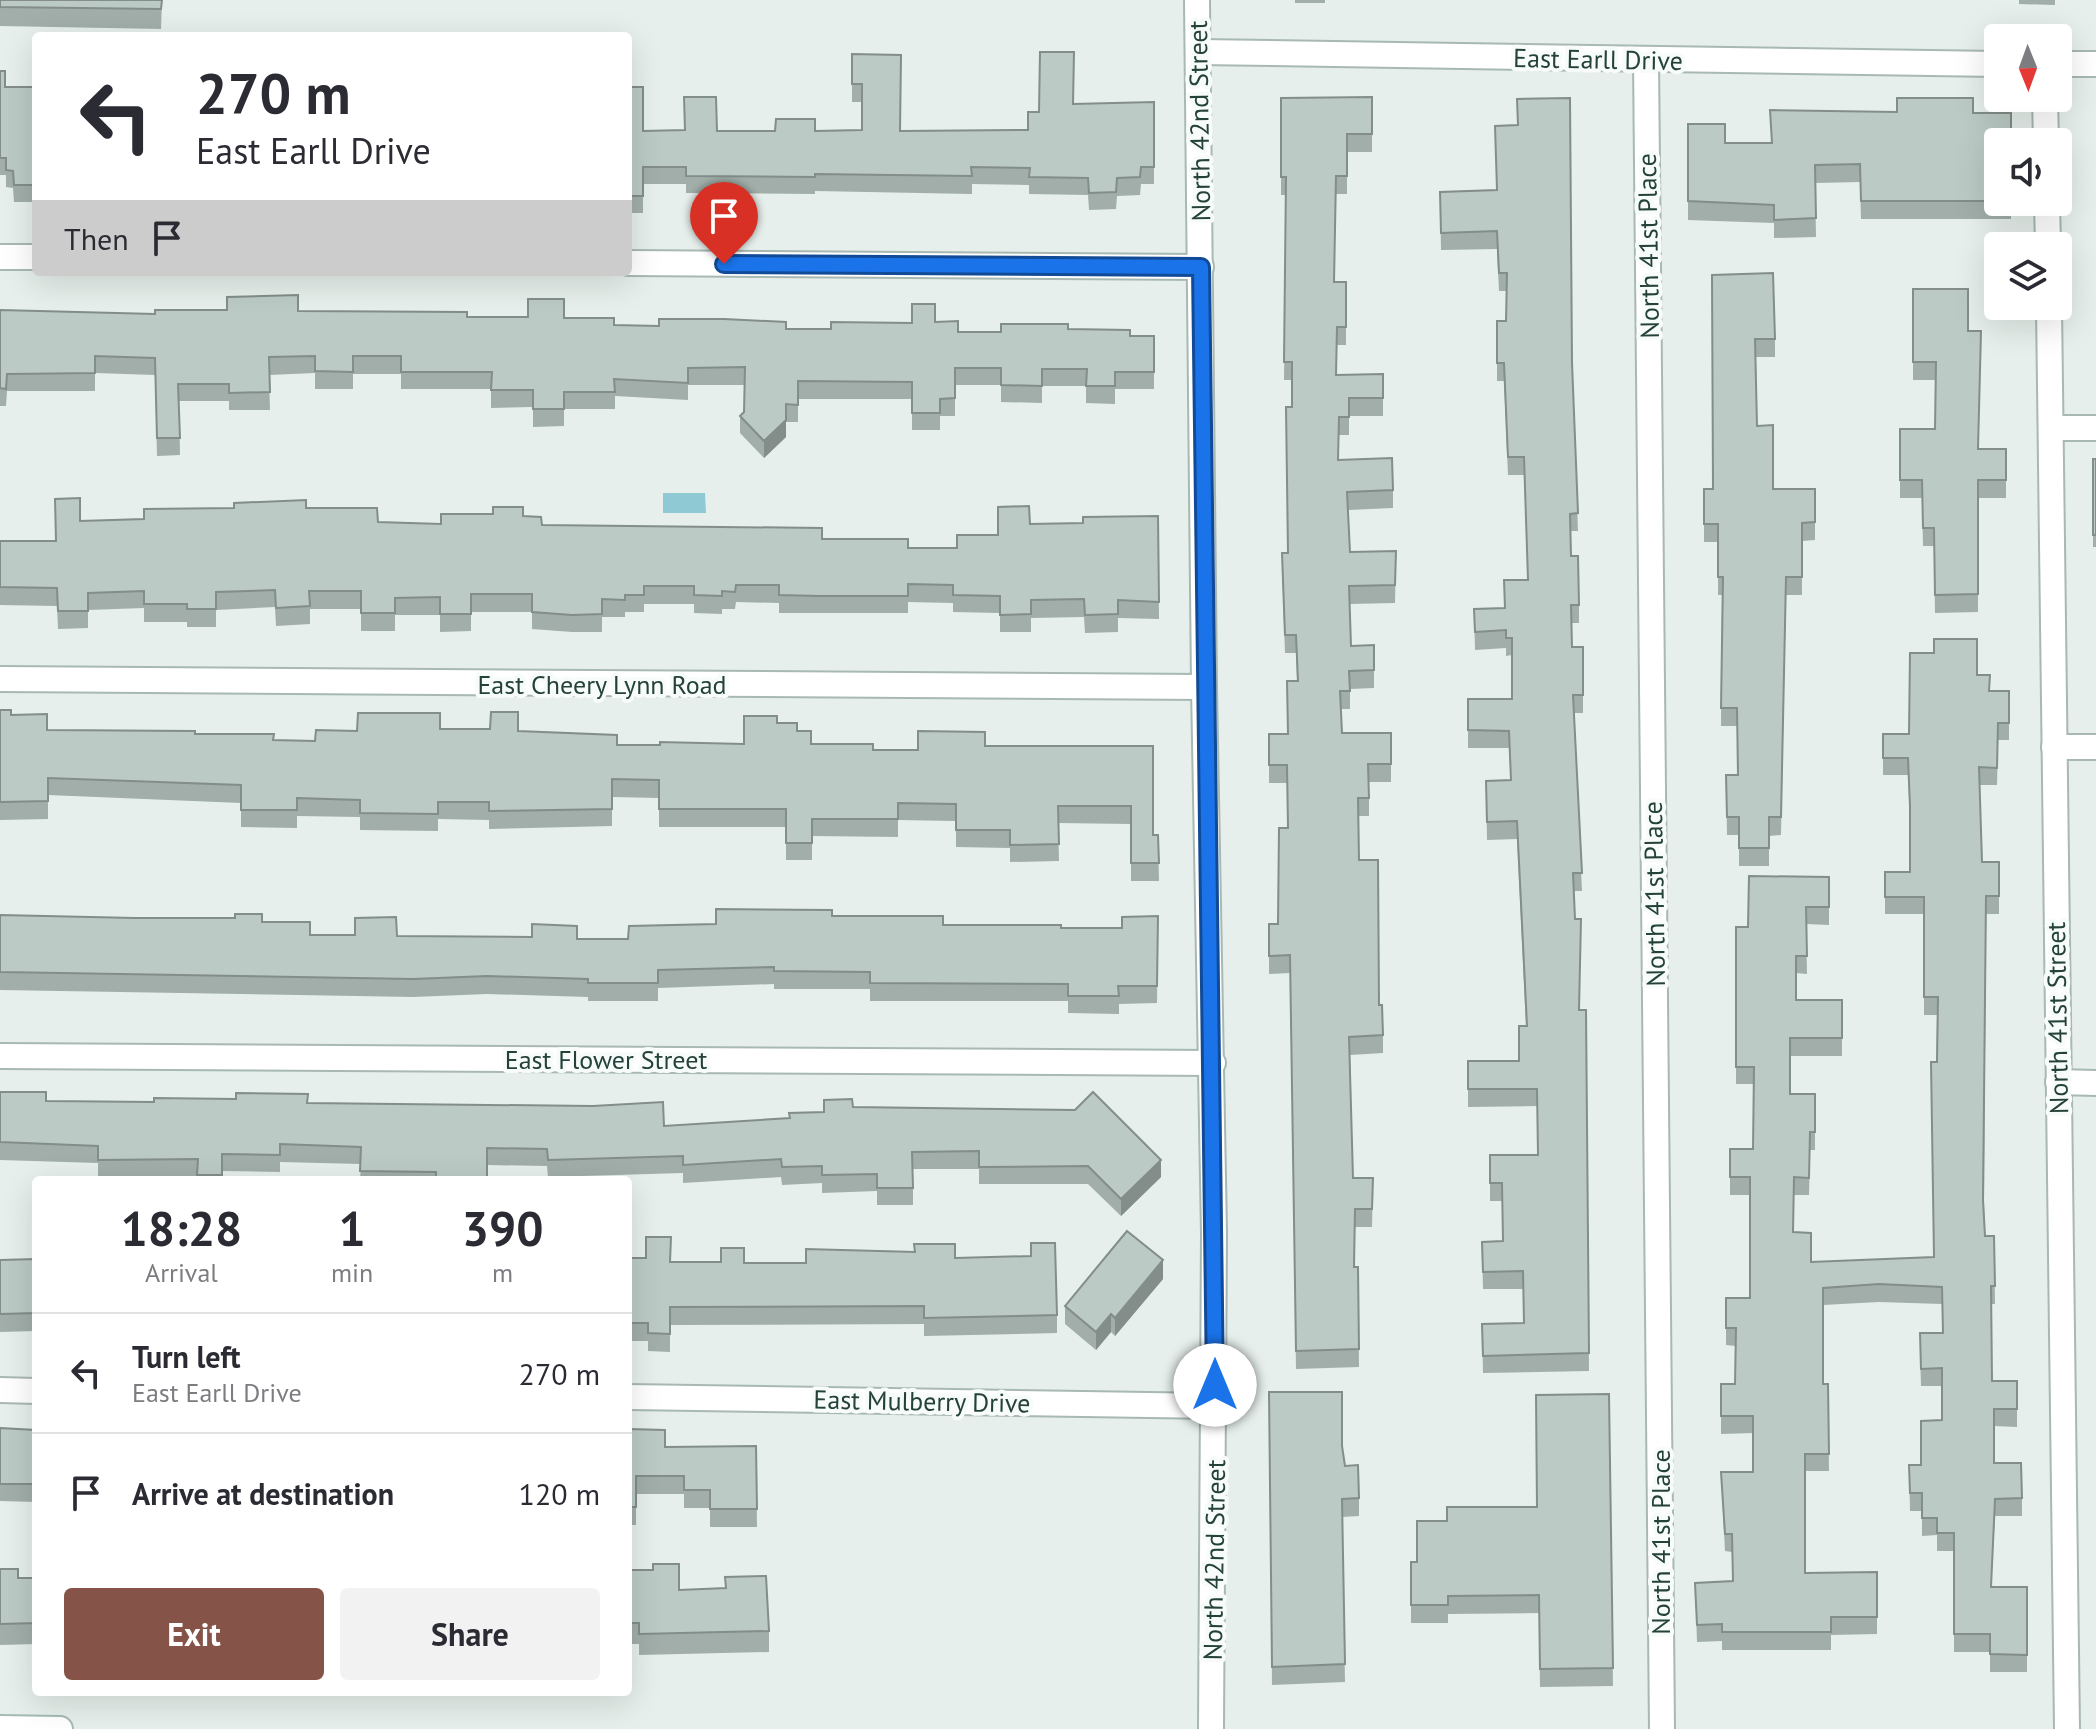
<!DOCTYPE html>
<style>
body{margin:0;font-family:"PT Sans",sans-serif;background:#f2f2f3;color:#2b2b33;height:100vh;display:flex;flex-direction:column;font-size:30px;white-space:nowrap}
*{box-sizing:border-box;margin:0}
p{font-size:26px;color:#7c7c81}
.icon{flex:none;width:44px;height:44px;fill:none;stroke:currentColor;stroke-width:2;stroke-linecap:round;stroke-linejoin:round}
.map{position:relative;flex:1;overflow:hidden}
.sheet{position:absolute;left:32px;top:1176px;width:600px;height:520px;display:flex;flex-direction:column;background:#fff;border-radius:8px;box-shadow:0 8px 32px #0002}
.sheet>*{flex:none}
.hud{position:absolute;left:32px;top:32px;width:600px;height:244px;border-radius:8px;box-shadow:0 8px 32px #0002;background:#fff;color:#2b2b33;overflow:hidden}
.needle{width:52px;rotate:179deg}
.controls{position:absolute;left:1984px;top:24px;display:grid;gap:16px}
.controls a{display:grid;place-items:center;width:88px;height:88px;border-radius:8px;background:#fff;box-shadow:0 8px 32px #0002;font-size:40px}
.pin{position:absolute;display:grid;place-items:center;width:68px;height:68px;color:#fff;margin:-82px -34px;border-radius:50% 50% 50% 0;rotate:-45deg;box-shadow:0 0 8px #0007}
.pin .icon{rotate:45deg}
.me{position:absolute;width:88px;margin:-44px;rotate:0deg;stroke-linejoin:round;filter:drop-shadow(0 0 6px #0008)}
.turn{display:flex;align-items:center;gap:28px;height:168px;padding:0 32px;font-size:36px}
.turn .icon{width:104px;height:104px;stroke-width:2.5}
.turn b{display:block;font-size:56px;line-height:68px}
.then{display:flex;align-items:center;height:76px;padding:0 32px;background:#0003;gap:16px;font-size:30px}
.eta{display:flex;justify-content:space-evenly;align-items:center;height:136px;text-align:center}
.eta b{font-size:48px;font-weight:600;line-height:56px}
.button{display:flex;gap:16px;margin-top:auto;padding:16px 32px}
.button a{flex:1;height:92px;border-radius:8px;background:#855347;color:#fff;font-size:32px;font-weight:600;line-height:92px;text-align:center}
.button a+a{background:#f2f2f3;color:#2b2b33}
ul{padding:0;list-style:none}
li{display:flex;align-items:center;gap:24px;height:120px;padding:0 32px;border-top:2px solid #e1e1e2}
li div{flex:1}
li b{display:block;font-size:30px}
li em{font-style:normal}
.map>svg:first-child{display:block}
</style>
<div class="map">
<svg width="2096" height="1729" viewBox="0 0 2096 1729">
<rect width="100%" height="100%" fill="#e6efeb"/>
<path fill="#8ec9d4" d="M663,493H705L706,513H663Z"/>
<g fill="none" stroke-linecap="round" stroke-linejoin="round">
<g stroke="#a8b8b2" stroke-width="28">
<g id="street">
<path d="M1197,0L1204,687L1214,1233L1211,1729"/>
<path d="M1198,52L1998,64"/>
<path d="M1646,60L1662,1729"/>
<path d="M2058,64H2096"/>
<path d="M2045,98L2046,142"/>
<path d="M2047,202L2048,246"/>
<path d="M0,257H36"/>
<path d="M628,263L1201,267"/>
<path d="M2049,306L2067,1729"/>
<path d="M2052,428H2096"/>
<path d="M0,679L1204,687"/>
<path d="M2054,747H2096"/>
<path d="M0,1056L1213,1063"/>
<path d="M2058,1082L2096,1083"/>
<path d="M0,1390L36,1391"/>
<path d="M628,1397L1215,1406"/>
</g>
</g>
<g stroke="#a4bbb3" stroke-width="28">
<path id="secondary" d="M0,1728L60,1729"/>
</g>
<use href="#street" stroke="#fff" stroke-width="24"/>
<use href="#secondary" stroke="#fff" stroke-width="24"/>
</g>
<g fill="#a1aea9">
<path d="M0,0H162L161,29L0,26Z"/>
<rect x="1295" y="0" width="30" height="3"/>
<path d="M2019,0H2055V5L2019,4Z"/>
<path d="M852,54L900,131L1028,130L1039,112L1073,104L1154,102V184H1141L1140,195L1117,196L1116,209L1089,210L1088,195L1029,194V185L972,184V194L815,191V194L686,193V184H643V213H628V87L643,131L862,130V102H852Z"/>
<path d="M0,71L5,87H36V202H14L13,188L6,187V175H0Z"/>
<path d="M1372,97V152H1347V194H1336L1334,282H1346V345H1337L1336,375L1383,374V416H1349V435H1339L1338,460L1393,490V508L1348,510L1350,552L1396,551L1395,603L1349,604L1351,646L1374,645V688L1350,689V709H1341L1342,733H1391V782H1369V816H1358L1359,860L1383,1035V1053L1350,1055L1353,1178H1373L1372,1227H1355L1354,1267H1358L1359,1367L1296,1369L1290,973L1269,974V924H1278L1287,828V783H1269V734H1288L1287,681H1297L1296,653H1285L1282,571L1288,553L1292,407V380H1284L1286,195H1281V98Z"/>
<path d="M1973,113L1998,142V202H2011V219H1861L1860,182L1815,183L1816,237L1774,238V223L1688,220V124L1725,142L1771,143Z"/>
<path d="M1496,190L1572,363L1578,531H1570L1571,556L1579,605V623H1571L1572,647H1583V713H1574L1582,891H1574L1579,1010H1586L1589,1371L1483,1373L1482,1324L1523,1323V1289H1483L1482,1242L1503,1241L1502,1201H1490V1155H1537V1106L1468,1107V1061H1519L1526,1026L1517,839L1487,840L1486,781L1511,780L1509,748H1468V699H1512V655L1506,656V648L1475,650L1474,609L1504,608L1528,580L1524,475H1508L1504,381H1497V321H1506L1507,291H1499L1497,249L1441,250L1440,192Z"/>
<path d="M1712,275L1775,339V357H1756L1757,426L1773,489H1815V540L1802,541V595H1786L1781,835L1769,836V866H1739V835H1727L1726,775H1737V726H1721L1722,595H1718V542H1704V489H1713Z"/>
<path d="M1913,289L1968,331L1979,449H2006V498H1978V612L1935,613L1934,546H1923L1922,498H1900V429H1935L1936,380H1913Z"/>
<path d="M0,310L155,314L298,311L467,317L564,318L614,325L786,329H831L935,322L958,332H1001L1068,329L1130,336H1154V389H1115V404L1086,403V386H1042V403L1001,402V385H955V416H940V430H912V399H798V422H786V437L764,458L740,433V416L744,412V385H688V400L615,396V409H564V426L533,427V407L491,408V389H401V374H353V389H315V373L269,375L270,410H229V401H179L180,455L157,456L155,375L95,373V391H7L6,406H0Z"/>
<path d="M2096,459V547H2093V535Z"/>
<path d="M306,508L378,522L441,524L523,516L542,525L822,539L908,548H957L1030,524L1083,523L1158,516L1159,619L1118,618V632L1085,633L1084,617L1031,618V632H1000V613L953,612V603L908,602V613H779V603L736,602L735,609H722V614L694,613V604H644V612H625V617H602V632H572L532,629V612H471V631L440,632V615H395V631H361V609H310V624L276,626L275,607L216,610V627H187V622H144V608L88,610V628L58,629L57,606L0,605V541H56L80,521L144,519Z"/>
<path d="M1977,675L1989,691H2009V740H1998L1997,785H1979L1982,862H1999V914H1986L1984,1203L1985,1236H1994L1995,1304H1991L1992,1381H2017V1427L1994,1426V1463L2022,1498V1516H1995L1991,1587H2027V1672H1990V1652H1954V1551H1937V1535L1922,1536V1511H1910L1909,1465H1921L1942,1420V1386H1921L1920,1351L1942,1333V1304L1879,1302L1823,1305V1384H1828L1829,1471H1805V1573L1877,1572V1634L1831,1635V1650H1722V1641L1697,1642L1695,1583L1732,1581V1552L1725,1551L1721,1472H1753V1433L1721,1434V1384H1735L1736,1346L1726,1345V1298H1750V1195H1730V1167L1753,1149V1084H1736V927H1748L1829,877V925L1806,924L1807,974L1796,973V1000H1842V1056H1790V1094H1815V1150H1810L1809,1195H1794L1793,1232L1811,1262L1934,1257L1937,1015H1924V914H1885V872H1910V823L1908,775H1883V734H1909Z"/>
<path d="M0,710L47,730L195,734L274,740L315,741L357,731L440,729L518,731L617,745H660L744,744L777,723L797,731L811,744L873,750H918L985,746H1153V835H1158L1159,881H1131V824L1058,823L1059,861L1010,862V848L956,847V821L898,820V837L812,836V860H786V827H659V798L612,797V826L489,829V820L438,819V831L360,830V817L297,816V828L241,827V803L48,795V819L0,820Z"/>
<path d="M0,915L262,922L310,935L628,939L716,924L832,916L943,925L1061,928H1122L1158,916L1157,1003L1119,1004V1014L1068,1013V1001H870V989H774V984L658,988V1001H588V997L487,994L413,997L0,990Z"/>
<path d="M0,1092L46,1101L307,1103L664,1126L790,1118L853,1107L1161,1177L1121,1216L1088,1184H979V1169H913V1205H877V1191L822,1193V1183L782,1185L781,1177L683,1183V1173L548,1177L547,1166L487,1165V1180H360L361,1164L280,1162V1172L222,1171V1180H197V1176L98,1177V1163L0,1160Z"/>
<path d="M628,1258L670,1262L806,1263L955,1258L1057,1315V1333L924,1336V1324L670,1325V1352L648,1351V1341H628Z"/>
<path d="M36,1259V1331L0,1332V1260Z"/>
<path d="M1163,1279L1115,1336L1111,1332L1096,1350L1065,1324V1306Z"/>
<path d="M1269,1392L1342,1447L1345,1466L1359,1498V1516L1342,1517L1345,1682L1272,1685Z"/>
<path d="M1609,1394L1613,1686L1540,1687L1539,1613L1448,1614V1623H1411V1562H1417L1447,1521L1537,1507Z"/>
<path d="M0,1428L36,1430V1502L0,1501Z"/>
<path d="M628,1429L665,1447L756,1446L757,1527H710V1508H684V1494H636V1525H628Z"/>
<path d="M0,1569L18,1578H36V1644L0,1645Z"/>
<path d="M628,1570L679,1590L769,1631V1652L639,1655V1644H628Z"/>
</g>
<g fill="#838d89">
<path d="M786,420V437L764,458V441Z"/>
<path d="M1161,1160V1177L1121,1216V1199Z"/>
<path d="M1163,1260V1279L1115,1336V1318Z"/>
<path d="M1111,1314V1332L1096,1350V1332Z"/>
</g>
<g fill="#bbcac4" stroke="#838d89" stroke-width="2">
<path d="M0,0H162L161,9L0,7Z"/>
<path d="M1040,52H1074L1073,104L1154,102V167H1141L1140,177L1117,178L1116,192L1089,193L1088,178L1029,177L1030,168L971,167L972,176L815,174V177L686,176V167H643V196H628V87H643V131L685,130L684,97H716L717,131H775L776,119H815V131L862,130V84H852V54L901,55L900,131L1028,130V112H1039Z"/>
<path d="M0,71H5V87H36V185H14L13,171L6,170V158H0Z"/>
<path d="M1372,97V134H1347V176H1336L1334,282H1346V327H1337L1336,375L1383,374V398H1349V417H1339L1338,460L1392,458L1393,490L1347,492L1350,552L1396,551L1395,585L1349,586L1351,646L1374,645V670L1349,671L1350,691H1340L1342,733H1391V764H1368L1369,798H1358L1359,860H1378L1379,1005H1382L1383,1035L1349,1037L1353,1178H1373L1372,1209H1355L1354,1267H1358L1359,1349L1296,1351L1290,955L1269,956V924H1278L1279,828H1288L1287,765H1269V734H1288L1287,681H1298L1296,635H1285L1282,553H1288L1286,407H1292V362H1284L1286,177H1281V98Z"/>
<path d="M1570,98L1572,363L1578,513L1570,514L1571,556H1578L1579,605H1571L1572,647H1583V695H1573L1582,873H1573L1575,919H1581L1579,1010H1586L1589,1353L1483,1356L1482,1324L1524,1323L1523,1271L1483,1272L1482,1242L1503,1241L1502,1183H1490V1155H1538L1537,1089H1468V1061H1519V1026H1527L1517,821L1487,822L1486,781L1511,780L1509,731L1468,730V699H1512V638H1506V630L1475,632L1474,609L1505,608L1504,580H1528L1524,457H1508L1504,363H1497V321H1506L1507,273H1499L1497,231L1441,233L1440,192L1497,190L1495,126L1518,125L1517,99Z"/>
<path d="M1897,98H1973V113H2011V142H1998V201H1861L1860,164L1815,165L1816,218L1774,220V205L1688,201V124H1725V143H1772L1770,110L1897,112Z"/>
<path d="M1773,273L1775,339H1755L1757,426L1773,425V489H1815V522L1802,523V577H1786L1781,817H1769V848H1739V817H1727L1726,775H1738L1737,708H1721L1723,577H1718V524H1704V489H1713L1712,275Z"/>
<path d="M1913,289H1968V331H1981L1978,449H2006V480H1978V594L1935,595L1934,528H1923L1922,480H1900V429H1935L1936,362H1913Z"/>
<path d="M298,295V311L467,312V317H528V299H564V318H614V325L659,326V319H724L786,322V329H831V322L912,323V304H935V322L958,321V332H1001V324H1068V329L1130,330V336H1154V372H1115V386H1086L1087,369H1042V386L1001,385V368H955V398L940,399V413H912V382L798,381V405L786,404V420L764,441L740,416L744,412L745,367L688,368V383L614,379L615,392H564V409H533V390H491L492,372H401V356H353V372L315,371V356L269,357L270,392L229,393V384H178L180,438H157L155,358L95,356V373L7,374L6,389L0,388V310L155,314V310H227V297Z"/>
<rect x="2093" y="459" width="3" height="76"/>
<path d="M80,498V521L144,519V509L234,508V503L306,500V508H377L378,522L441,524V514H493V507H523V516L541,517L542,525L822,528V539H908V548H957V535H998V507L1029,506L1030,524L1083,523V517L1158,516L1159,602L1118,600V614L1085,615L1084,599L1031,600V614L1000,615V596L953,595V585L908,584V596H820L779,595V585H736L735,592L722,591V596L694,595V586H644V595H625V600L602,599V614L572,615L532,612V594H471V614H440V597L395,598V613H361V591H309L310,606L276,608L275,590L216,592V609H187V604H144V591L88,593V611H58L57,588L0,587V541H56L55,499Z"/>
<path d="M1934,639H1977V675H1990L1989,691H2009V723H1998L1997,768L1979,767L1982,862H1999V896H1986L1983,1200L1985,1236H1994L1995,1286H1991L1992,1381H2017V1409H1994V1463H2021L2022,1498L1995,1499L1991,1587H2027V1655L1990,1654V1634H1954V1533H1937V1518H1922V1493H1910L1909,1465H1921V1421L1942,1420V1368L1921,1369L1920,1333H1943L1942,1287L1879,1284L1823,1288V1384H1828L1829,1454H1805V1573L1877,1572V1617H1831V1632H1722V1624L1697,1625L1695,1583L1733,1581L1732,1534H1725L1721,1472H1753V1416H1721V1384H1735L1736,1328H1726V1298H1750V1177H1730V1149H1753L1754,1067H1736V927H1748L1749,876L1829,877V907H1806L1807,956H1796V1000H1842V1038H1790V1094H1815V1132H1810L1809,1178L1794,1177L1793,1232L1811,1233V1262L1934,1257L1931,1062H1937L1938,997H1924V897H1885V872H1910V806L1908,758H1883V734H1909L1910,653H1934Z"/>
<path d="M0,710H11V715L47,714V730L195,731V734H274L273,740L315,741L316,730L357,731L358,713H440V729H490L491,712H518V731L617,735V745H660V742L744,744V716H777V723H797V731H811V744H873V750H918V731L985,732V746H1153V835H1158L1159,863H1131V806H1058L1059,844L1010,845V830H956V804L898,803V819H812V843H786V809H659V780L612,779V809L489,811V802H438V814L360,813V800L297,798V810H241V785L48,778V801L0,802Z"/>
<path d="M716,909L832,910V916H943V925H1061V928H1122V917L1158,916L1157,986H1118L1119,996H1068V984L870,983V972L774,971V967L658,970V983H588V979L487,976L413,979L0,972V915L135,918H235V914H262V922H310V935H355V918L396,917L397,936L532,937V924L577,926V939H628L629,926L716,924Z"/>
<path d="M0,1092H46V1101L154,1102V1098L236,1099V1093L308,1094L307,1103L593,1106L663,1102L664,1126L790,1118L789,1113L824,1112V1100L852,1099L853,1107L1075,1110L1093,1092L1161,1160L1121,1199L1088,1166L979,1167V1151L912,1152L913,1188H877V1174L822,1175V1166L782,1167L781,1159L683,1165V1156L548,1160L547,1149L487,1148V1180H436V1172L360,1171L361,1147L280,1144V1155L222,1154V1175H197L198,1159L98,1160V1146L0,1142Z"/>
<path d="M1127,1231L1163,1260L1115,1318L1111,1314L1096,1332L1065,1306Z"/>
<path d="M646,1237H671L670,1262H721V1248H744V1263H806V1249L915,1252L914,1244H955V1258L1031,1256V1243H1055L1057,1315L924,1318V1306L670,1307V1334L648,1333V1323H628V1258H646Z"/>
<path d="M36,1259V1313L0,1314V1260Z"/>
<path d="M1269,1392H1342V1446L1345,1466L1358,1465L1359,1498L1342,1499L1345,1664L1272,1667Z"/>
<path d="M1609,1394L1613,1668L1540,1669L1539,1595L1448,1596V1605H1411V1562H1417V1521H1447V1507H1537L1536,1395Z"/>
<path d="M0,1428L36,1430V1484H0Z"/>
<path d="M628,1429L665,1430V1447L756,1446L757,1509H710V1490H684V1476H636V1507H628Z"/>
<path d="M653,1564H679V1590L726,1588L725,1577L766,1576L769,1631L639,1634V1623H628V1570H653Z"/>
<path d="M0,1569H18V1578H36V1623L0,1624Z"/>
</g>
<g fill="none" stroke-linecap="round" stroke-linejoin="round">
<g stroke="#114b97" stroke-width="20">
<path id="route" d="M724,264L1201,267L1215,1385"/>
</g>
<use href="#route" stroke="#1a73e8" stroke-width="14"/>
</g>
<g text-anchor="middle" dominant-baseline="central" stroke-width="8" stroke-linejoin="round" paint-order="stroke">
<g font-size="26" fill="#24423a" stroke="#f7fbf9">
<text transform="translate(1598 59) rotate(1)">East Earll Drive</text>
<text transform="translate(1199 121) rotate(-91)">North 42nd Street</text>
<text transform="translate(1648 246) rotate(-91)">North 41st Place</text>
<text x="602" y="684">East Cheery Lynn Road</text>
<text transform="translate(1654 894) rotate(-91)">North 41st Place</text>
<text transform="translate(2057 1018) rotate(-91)">North 41st Street</text>
<text x="606" y="1059">East Flower Street</text>
<text transform="translate(922 1401) rotate(1)">East Mulberry Drive</text>
<text transform="translate(1660 1542) rotate(-90)">North 41st Place</text>
<text transform="translate(1214 1560) rotate(-89)">North 42nd Street</text>
</g>
</g>
</svg>
<div class="controls">
<a><svg class="needle" viewBox="-14 -14 28 28"><path d="M0-13l5 13h-10z" fill="#e53935"/><path d="M0 13l5-13h-10z" fill="#7c7c81"/></svg></a>
<a><svg class="icon" aria-label="sound" viewBox="0 0 24 24"><path d="M4 9h4l5-4v14l-5-4H4zM17 9q2 3 0 6"/></svg></a>
<a><svg class="icon" aria-label="layers" viewBox="0 0 24 24"><path d="M12 4l9 5-9 5-9-5zM3 14l9 5 9-5"/></svg></a>
</div>
<div class="pin" style="left:724px;top:264px;background:#d93025"><svg class="icon" aria-label="arrive" viewBox="0 0 24 24"><path d="M6 21V4h12l-3 4 3 4H6"/></svg></div>
<svg class="me" style="left:1215px;top:1385px" viewBox="-20 -20 40 40"><circle r="19" fill="#fff"/><path d="M0-13L10 11 0 6-10 11z" fill="#1a73e8"/></svg>
<div class="hud">
<div class="turn"><svg class="icon" aria-label="left" viewBox="0 0 24 24"><path d="M17 20v-9H6M10 6l-5 5 5 5"/></svg><div><b>270 m</b>East Earll Drive</div></div>
<div class="then">Then<svg class="icon" aria-label="arrive" viewBox="0 0 24 24"><path d="M6 21V4h12l-3 4 3 4H6"/></svg></div>
</div>
<section class="sheet">
<div class="eta">
<div><b>18:28</b><p>Arrival</p></div>
<div><b>1</b><p>min</p></div>
<div><b>390</b><p>m</p></div>
</div>
<ul>
<li><svg class="icon" aria-label="left" viewBox="0 0 24 24"><path d="M17 20v-9H6M10 6l-5 5 5 5"/></svg><div><b>Turn left</b><p>East Earll Drive</p></div><em>270 m</em></li>
<li><svg class="icon" aria-label="arrive" viewBox="0 0 24 24"><path d="M6 21V4h12l-3 4 3 4H6"/></svg><div><b>Arrive at destination</b></div><em>120 m</em></li>
</ul>
<div class="button"><a>Exit</a><a>Share</a></div>
</section>
</div>
